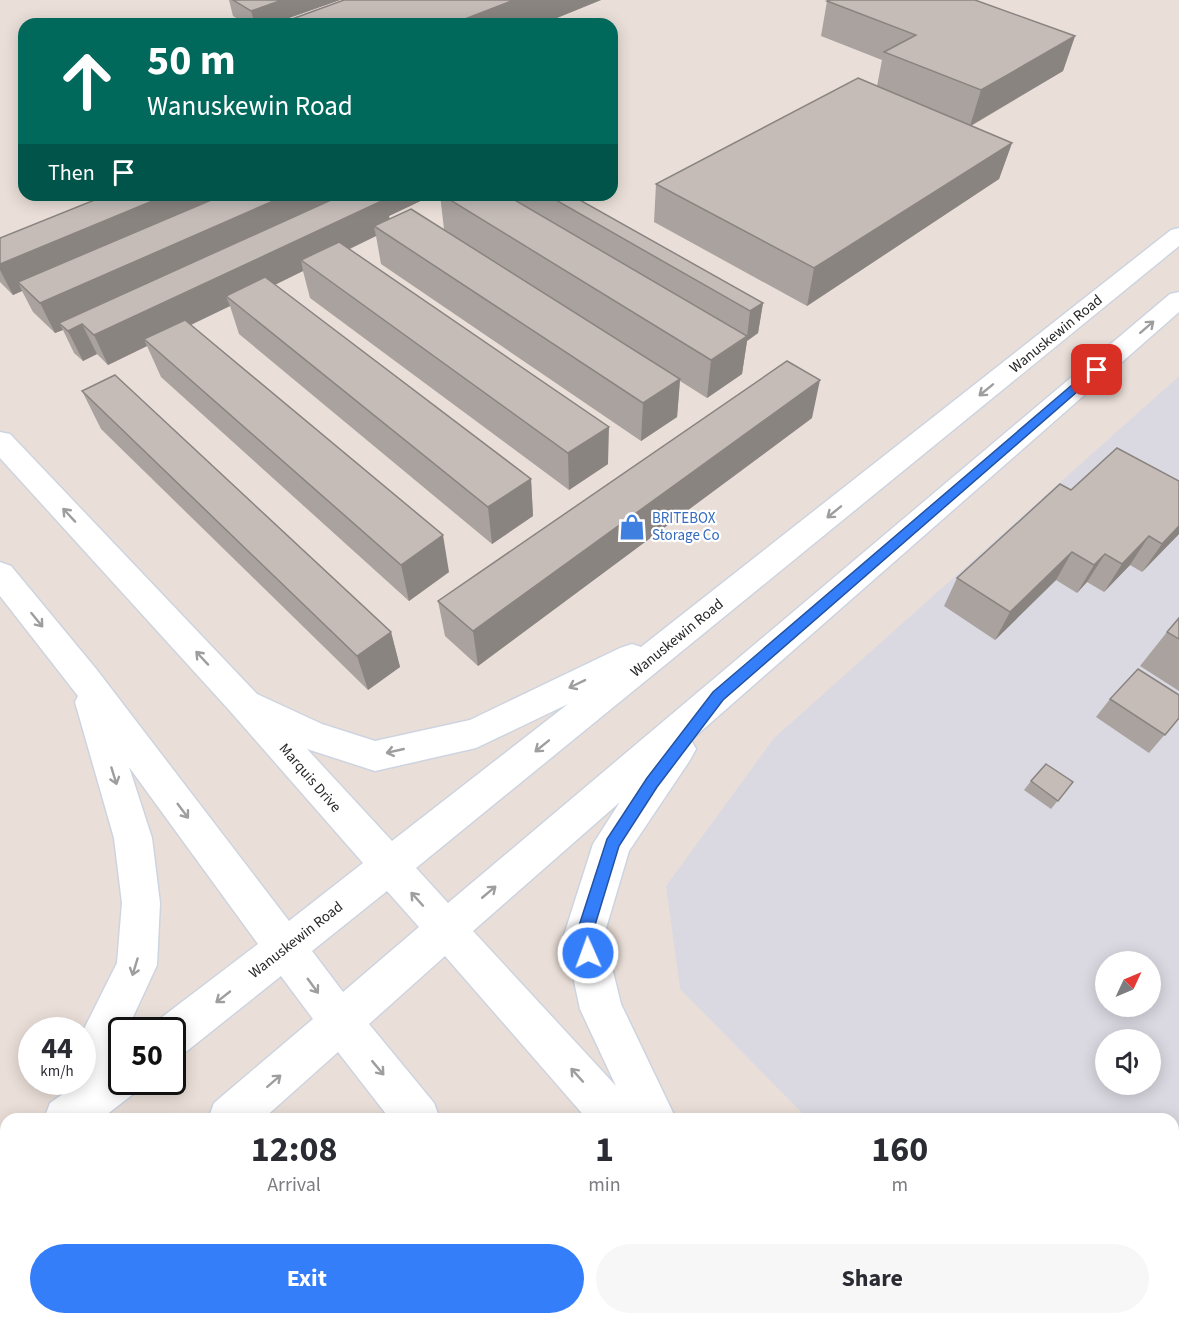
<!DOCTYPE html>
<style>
body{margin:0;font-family:"Source Sans 3",sans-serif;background:#f7f7f7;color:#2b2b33;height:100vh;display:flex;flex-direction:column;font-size:22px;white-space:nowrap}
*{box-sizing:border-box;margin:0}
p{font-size:20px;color:#7c7c81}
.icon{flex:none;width:33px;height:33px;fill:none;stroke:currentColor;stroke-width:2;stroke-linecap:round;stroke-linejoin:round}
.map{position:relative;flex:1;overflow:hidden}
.panel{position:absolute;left:0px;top:1113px;width:1179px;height:212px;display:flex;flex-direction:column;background:#fff;border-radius:18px 18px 0 0;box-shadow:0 3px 15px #0003}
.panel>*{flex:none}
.top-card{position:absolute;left:18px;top:18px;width:600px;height:183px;border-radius:18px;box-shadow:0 3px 15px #0003;background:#00695c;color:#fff;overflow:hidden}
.needle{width:39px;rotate:46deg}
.tools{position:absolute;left:1095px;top:951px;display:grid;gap:12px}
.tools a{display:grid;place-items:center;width:66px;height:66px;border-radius:50%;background:#fff;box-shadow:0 3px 15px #0003;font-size:30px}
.speed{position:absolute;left:18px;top:1017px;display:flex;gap:12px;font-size:30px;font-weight:700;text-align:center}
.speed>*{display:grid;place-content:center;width:78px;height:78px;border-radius:50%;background:#fff;box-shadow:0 3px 15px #0003;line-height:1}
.speed small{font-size:15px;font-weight:400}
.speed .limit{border:3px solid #111;border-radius:9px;background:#fff;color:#111}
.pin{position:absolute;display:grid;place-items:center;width:51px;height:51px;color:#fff;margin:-26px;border-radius:12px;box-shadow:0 3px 9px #0006}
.me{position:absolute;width:66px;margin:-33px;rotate:358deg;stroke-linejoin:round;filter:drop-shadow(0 0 4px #0008)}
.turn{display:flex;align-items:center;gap:21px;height:126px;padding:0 30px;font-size:27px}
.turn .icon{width:78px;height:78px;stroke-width:2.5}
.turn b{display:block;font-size:42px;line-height:51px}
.then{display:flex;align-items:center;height:57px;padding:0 30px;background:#0003;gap:12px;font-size:22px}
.eta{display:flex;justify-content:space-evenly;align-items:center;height:102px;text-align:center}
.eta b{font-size:36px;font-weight:700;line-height:42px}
.button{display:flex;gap:12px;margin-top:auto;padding:12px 30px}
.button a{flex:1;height:69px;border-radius:36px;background:#357ef9;color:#fff;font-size:24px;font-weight:700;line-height:69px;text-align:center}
.button a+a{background:#f7f7f7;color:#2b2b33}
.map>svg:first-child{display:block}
</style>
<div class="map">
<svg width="1179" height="1324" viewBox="0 0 1179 1324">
<rect width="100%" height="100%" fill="#eadfd8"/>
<path fill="#dad9e2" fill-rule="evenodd" d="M1179,376V1324H1010L1005,1319L1173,1318V1119H808L680,989L666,886L774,738ZM1106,962H1150V1006H1106ZM1106,1040H1150V1084H1106Z"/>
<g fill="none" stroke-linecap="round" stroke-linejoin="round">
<g stroke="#cdd4e0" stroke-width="3">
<g id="secondary">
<path d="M1179,228V246L416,868L448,903L1170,294L1179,292V312L691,740L696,749L690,760L629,851L604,935L621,1004L676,1119H587L445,956L369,1024L434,1103L440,1119H390L338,1052L263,1119H208L214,1103L313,1019L281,976L187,1051L172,1057V1030H153L157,1021L258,944L129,767L152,838L160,903L157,965L127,1030H122V1043L115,1058L122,1055V1082H141L137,1091L101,1119H44L50,1103L70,1089L65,1082H82V1033L117,963L122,903L114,838L75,702L78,696L0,596V562L11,566L97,670L289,921L363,863L230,711L0,458V432L10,434L257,694L322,724L375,741L470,720L620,648L632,644L641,647L1171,230ZM568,704L392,841L307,749L375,771L476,748ZM620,802L593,844L564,935L580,1009L616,1086L473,931ZM387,891L419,927L343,992L312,951Z"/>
<path d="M6,1144V1192L0,1195V1147Z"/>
<path d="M6,1301V1318H48L46,1324H0V1304Z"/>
<path d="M532,1318H586L588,1324H534Z"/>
<path d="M770,1318H821L823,1324H772Z"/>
</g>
</g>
<use href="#secondary" fill="#fff" fill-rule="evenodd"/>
</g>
<g fill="#a9a29e">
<path d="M229,0H340L272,24H246L233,16Z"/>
<path d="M601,0L542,24H293L292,19Z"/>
<path d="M827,1L1075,36L1063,71L971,126L1012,143L999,179L807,306L654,222L656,184L877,86L882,60L821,36Z"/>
<path d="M107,195H431V196L389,216L390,219L444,229L440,195H571L763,303L758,333L747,341L742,374L707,398L680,381L677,417L641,441L381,264L376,236L350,249L608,464L569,490L310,298L303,271L275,285L531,479L533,516L492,544L239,334L230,306L191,325L449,572L409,601L161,377L147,346L108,365L97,354L83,361L74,353L63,330L55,333L33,312L22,291L13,295L0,282V270Z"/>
<path d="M82,391L391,632L400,667L368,690L101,429Z"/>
<path d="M812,418L478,666L445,636L438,601Z"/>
<path d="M1179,481V534L1142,572L1130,565L1104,592L1087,582L1077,593L1056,580L995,640L944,606L957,578L1071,490Z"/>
<path d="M1179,618V691L1140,666L1167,632Z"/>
<path d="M1110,699L1179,718L1149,753L1096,717Z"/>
<path d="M1031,781L1073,782L1051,809L1024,790Z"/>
</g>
<g fill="#8a8481">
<path d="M282,0H340L272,24H255L251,11Z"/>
<path d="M514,0H601L542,24H452Z"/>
<path d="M1075,36L1063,71L970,126L981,90Z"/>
<path d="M1012,143L999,179L807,306L814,268Z"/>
<path d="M167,195H246L18,282L22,291L13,295L0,270V264Z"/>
<path d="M287,195H360L59,323L63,330L55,333L40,303Z"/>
<path d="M375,195H431V196L389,216L391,229L374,226L376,236L311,267L301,260L303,271L235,304L226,296L230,306L150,344L144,339L147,346L108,365L94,335Z"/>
<path d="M763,303L758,333L747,341L742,374L707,398L711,360L747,337L750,311Z"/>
<path d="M82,324L97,354L83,361L68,331Z"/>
<path d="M680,379L677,417L641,441L643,403Z"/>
<path d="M820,380L812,418L478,666L473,631Z"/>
<path d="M609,427L608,464L569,490L568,453Z"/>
<path d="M531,479L533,516L492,544L488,507Z"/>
<path d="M1179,526V534L1142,572L1162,544Z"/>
<path d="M443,535L449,572L409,601L401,565Z"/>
<path d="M1149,536L1130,565L1104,592L1122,564Z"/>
<path d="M1072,552L1056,580L995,640L1010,612Z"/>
<path d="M1105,554L1087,582L1077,593L1094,565Z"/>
<path d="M391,632L400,667L368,690L357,656Z"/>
</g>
<g fill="#c5bcb8" stroke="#8a8481" stroke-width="1.5">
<path d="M233,0H282L251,11Z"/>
<path d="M344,0H514L452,24H301L292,19Z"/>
<path d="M830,0H975L1075,36L981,90L884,52L916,35L827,1Z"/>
<path d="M858,78L1012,143L814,268L656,184Z"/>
<path d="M107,195H167L0,264V238Z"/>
<path d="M223,195H287L40,303L18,282Z"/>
<path d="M342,195H380L386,199L94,335L82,324L68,331L59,323Z"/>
<path d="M442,195H506L747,336L711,360Z"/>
<path d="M547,195H571L763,303L750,311Z"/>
<path d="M411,209L680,379L643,403L374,226Z"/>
<path d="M339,242L609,427L568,453L301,260Z"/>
<path d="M265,277L531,479L488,507L226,296Z"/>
<path d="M185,320L443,535L401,565L144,339Z"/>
<path d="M787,361L820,380L473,631L438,601Z"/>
<path d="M115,375L391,632L357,656L82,391Z"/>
<path d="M1117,448L1179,481V526L1162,544L1149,536L1122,564L1105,554L1094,565L1072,552L1010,612L957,578L1060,484L1071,490Z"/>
<path d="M1179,618V639L1167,632Z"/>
<path d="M1138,669L1179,695V718L1165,735L1110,699Z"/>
<path d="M1046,764L1073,782L1058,801L1031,781Z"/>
</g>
<defs><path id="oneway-shaft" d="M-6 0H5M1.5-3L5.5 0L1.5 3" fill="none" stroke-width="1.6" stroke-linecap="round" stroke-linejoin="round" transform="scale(1.5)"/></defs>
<g stroke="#9e9e9e">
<use href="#oneway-shaft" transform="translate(1147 327) rotate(-41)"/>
<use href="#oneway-shaft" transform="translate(986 390) rotate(141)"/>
<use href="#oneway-shaft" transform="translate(834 512) rotate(141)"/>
<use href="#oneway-shaft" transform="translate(69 515) rotate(-133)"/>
<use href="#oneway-shaft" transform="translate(37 620) rotate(51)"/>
<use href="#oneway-shaft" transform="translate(202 658) rotate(-133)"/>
<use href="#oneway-shaft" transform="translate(577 684) rotate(154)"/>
<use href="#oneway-shaft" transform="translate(542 746) rotate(141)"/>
<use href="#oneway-shaft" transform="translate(395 751) rotate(167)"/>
<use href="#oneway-shaft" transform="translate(114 776) rotate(73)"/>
<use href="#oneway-shaft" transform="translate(183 811) rotate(53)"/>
<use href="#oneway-shaft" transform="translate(489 892) rotate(-40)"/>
<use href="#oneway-shaft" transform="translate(417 899) rotate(-132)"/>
<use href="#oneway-shaft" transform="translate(135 967) rotate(107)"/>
<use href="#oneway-shaft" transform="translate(313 986) rotate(54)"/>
<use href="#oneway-shaft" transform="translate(223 997) rotate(142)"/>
<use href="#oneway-shaft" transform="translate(378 1068) rotate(50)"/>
<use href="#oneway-shaft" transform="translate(577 1075) rotate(-132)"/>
<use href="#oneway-shaft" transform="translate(274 1081) rotate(-41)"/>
</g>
<path fill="#357ef9" stroke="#2252a2" stroke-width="1.5" d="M1093,367L1102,370L723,700L657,787L619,846L592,935L596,953L594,959L588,961L582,959L576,935L607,839L647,778L713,692Z"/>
<defs>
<g id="shop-bare" transform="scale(2.07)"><path d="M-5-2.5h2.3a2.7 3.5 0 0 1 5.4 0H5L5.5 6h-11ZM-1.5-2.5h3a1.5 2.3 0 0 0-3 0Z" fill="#3f7fe0" stroke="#fff" stroke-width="2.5" paint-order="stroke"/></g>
</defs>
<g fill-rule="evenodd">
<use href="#shop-bare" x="632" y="527"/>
</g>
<g text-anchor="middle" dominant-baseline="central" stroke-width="4.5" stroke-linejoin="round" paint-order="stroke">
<g font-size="15" fill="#272727" stroke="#fff">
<text transform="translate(1056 334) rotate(-39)">Wanuskewin Road</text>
<text transform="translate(677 638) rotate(-39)">Wanuskewin Road</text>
<text transform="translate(310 778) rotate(49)">Marquis Drive</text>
<text transform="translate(296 940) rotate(-38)">Wanuskewin Road</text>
</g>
<g font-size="15" fill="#366cbe" stroke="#fff" text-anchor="start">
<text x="652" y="518">BRITEBOX<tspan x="652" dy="17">Storage Co</tspan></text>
</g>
</g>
</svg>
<div class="tools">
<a><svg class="needle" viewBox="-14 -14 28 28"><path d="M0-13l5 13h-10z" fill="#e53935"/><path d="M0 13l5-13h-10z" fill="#7c7c81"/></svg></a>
<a><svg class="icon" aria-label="sound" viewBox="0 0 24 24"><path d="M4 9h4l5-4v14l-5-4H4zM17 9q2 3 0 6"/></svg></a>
</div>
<div class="speed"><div>44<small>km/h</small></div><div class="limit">50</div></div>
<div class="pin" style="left:1097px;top:370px;background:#d93025"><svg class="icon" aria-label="arrive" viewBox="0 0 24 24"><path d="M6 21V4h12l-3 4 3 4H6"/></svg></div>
<svg class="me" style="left:588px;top:953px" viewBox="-20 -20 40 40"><circle r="17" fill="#357ef9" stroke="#fff" stroke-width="3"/><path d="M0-11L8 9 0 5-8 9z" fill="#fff"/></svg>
<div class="top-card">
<div class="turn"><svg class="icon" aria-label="ahead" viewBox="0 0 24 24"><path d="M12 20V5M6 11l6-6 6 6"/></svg><div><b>50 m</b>Wanuskewin Road</div></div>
<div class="then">Then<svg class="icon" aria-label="arrive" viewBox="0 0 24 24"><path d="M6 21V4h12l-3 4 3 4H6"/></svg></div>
</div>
<section class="panel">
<div class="eta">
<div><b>12:08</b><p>Arrival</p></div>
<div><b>1</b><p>min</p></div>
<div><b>160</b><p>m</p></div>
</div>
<div class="button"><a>Exit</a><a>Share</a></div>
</section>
</div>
